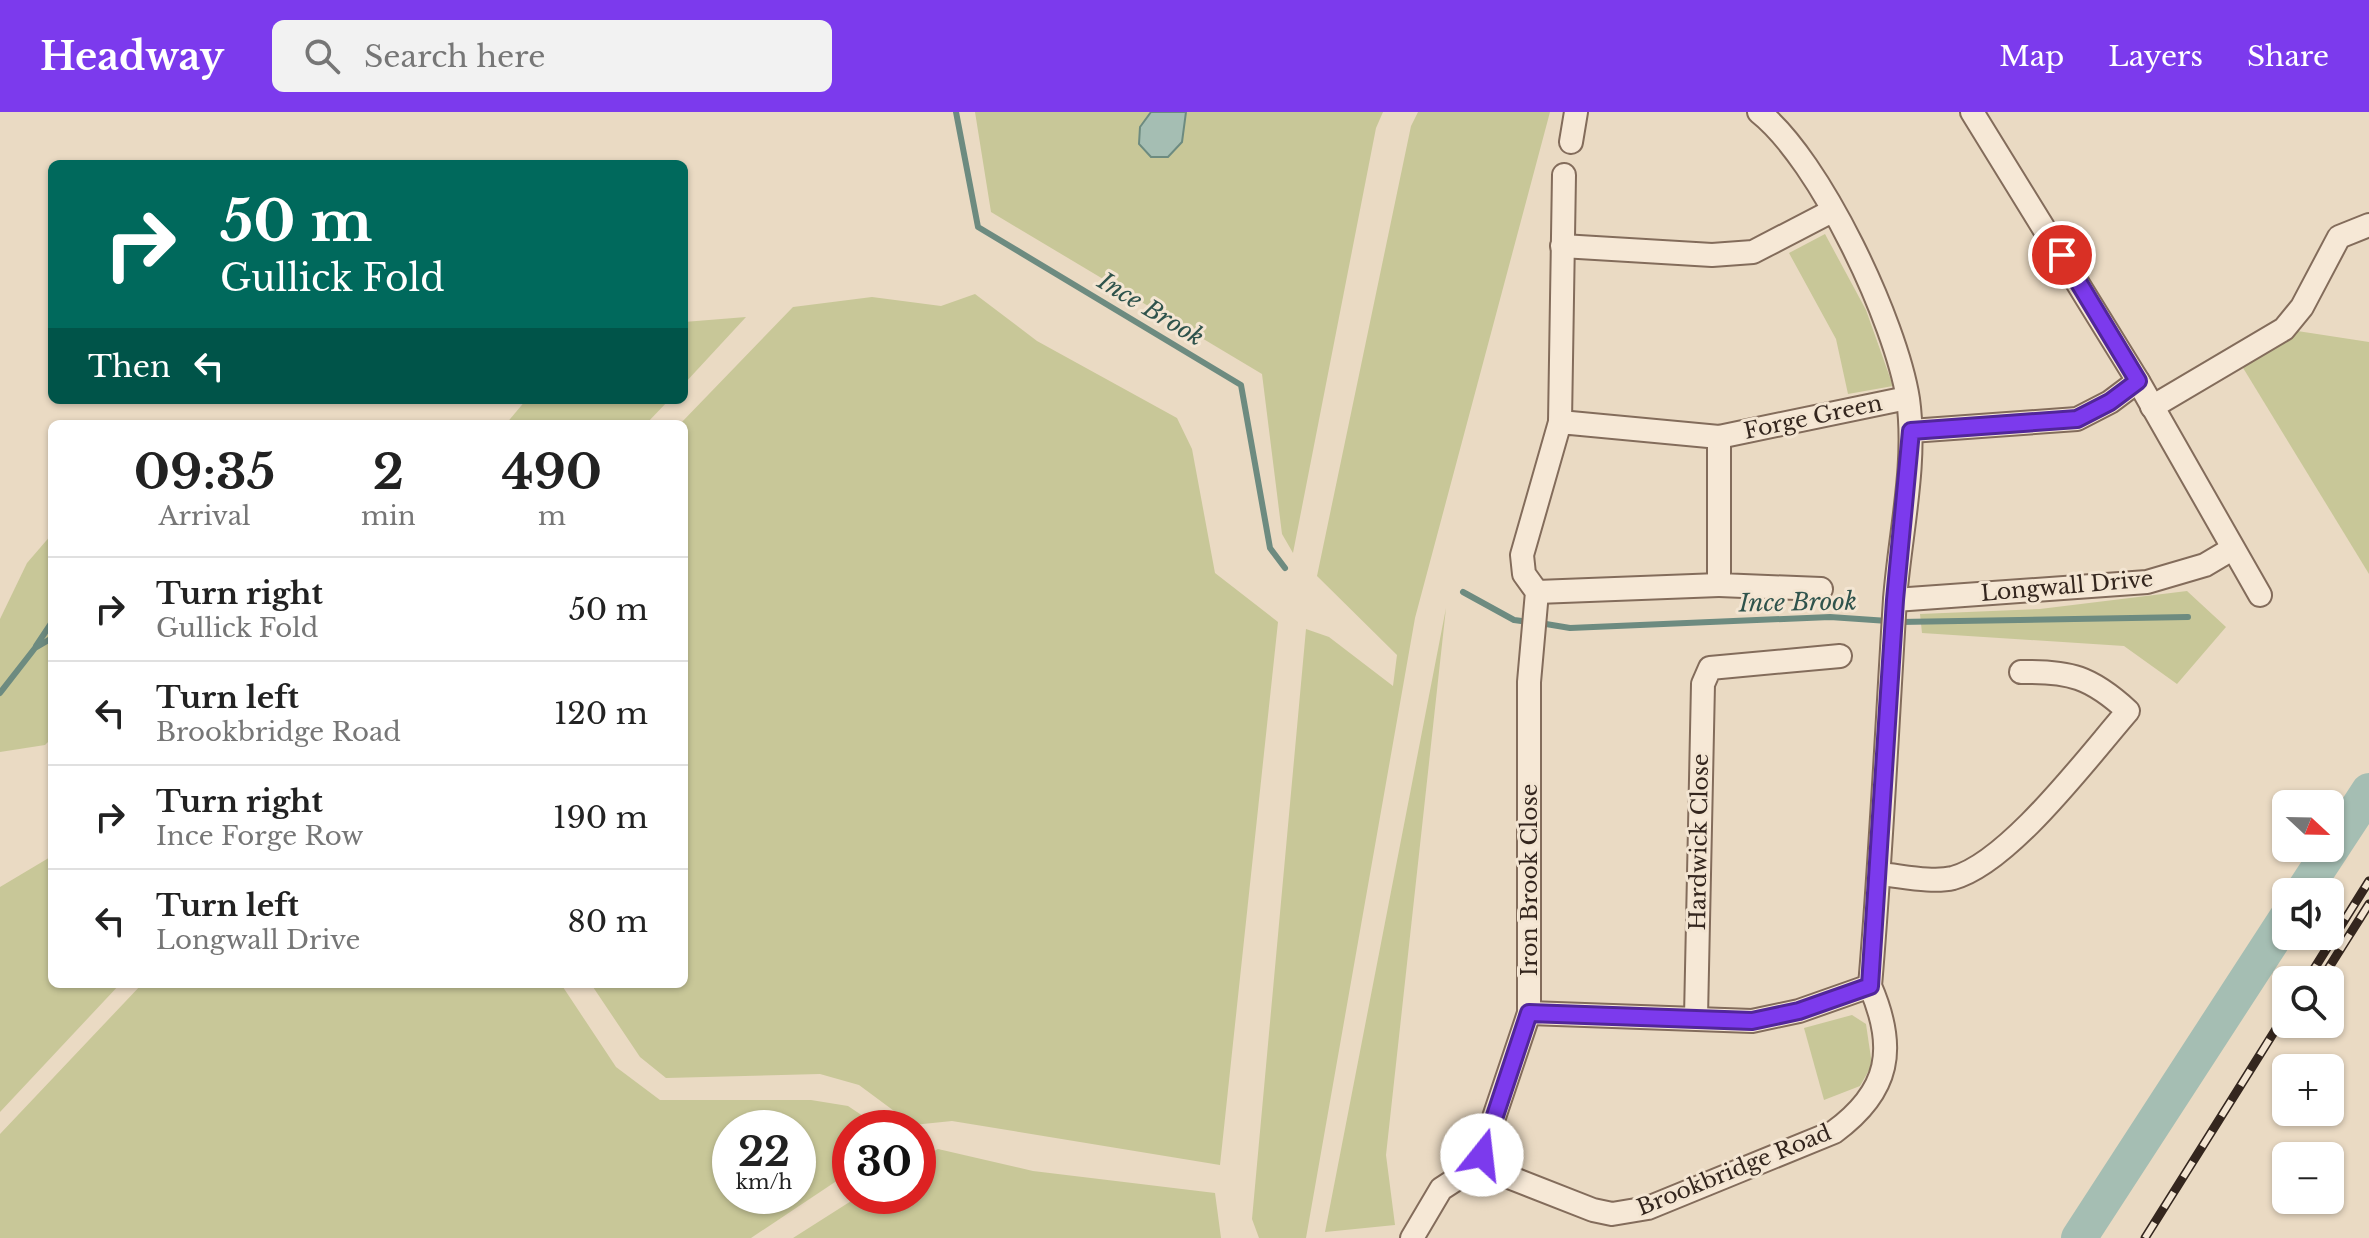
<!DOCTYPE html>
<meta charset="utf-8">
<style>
body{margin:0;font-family:"Libre Baskerville",serif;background:#f2f2f2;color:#222;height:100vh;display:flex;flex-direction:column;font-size:30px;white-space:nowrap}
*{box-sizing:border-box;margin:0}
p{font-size:26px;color:#767676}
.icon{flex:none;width:44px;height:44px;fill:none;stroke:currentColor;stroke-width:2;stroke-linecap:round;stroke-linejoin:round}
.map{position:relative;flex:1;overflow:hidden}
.drawer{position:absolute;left:48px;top:308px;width:640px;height:568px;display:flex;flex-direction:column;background:#fff;border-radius:12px;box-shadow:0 2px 6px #0004}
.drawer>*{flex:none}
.top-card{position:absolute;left:48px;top:48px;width:640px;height:244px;border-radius:12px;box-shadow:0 2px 6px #0004;background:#00695c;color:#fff;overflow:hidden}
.needle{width:52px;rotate:112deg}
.controls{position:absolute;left:2272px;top:678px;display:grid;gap:16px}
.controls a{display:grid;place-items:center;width:72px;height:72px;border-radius:12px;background:#fff;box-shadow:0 2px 6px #0004;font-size:40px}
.speed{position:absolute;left:712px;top:998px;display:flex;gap:16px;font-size:40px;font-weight:700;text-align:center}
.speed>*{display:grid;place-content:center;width:104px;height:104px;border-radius:50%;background:#fff;box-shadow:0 2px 6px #0004;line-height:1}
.speed small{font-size:20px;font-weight:400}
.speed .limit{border:12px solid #d22;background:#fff;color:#111}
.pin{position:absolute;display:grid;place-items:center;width:68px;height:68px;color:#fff;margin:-34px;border:4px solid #fff;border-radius:50%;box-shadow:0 2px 8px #0007}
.me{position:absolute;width:88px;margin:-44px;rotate:16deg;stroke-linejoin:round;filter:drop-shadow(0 0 6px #0008)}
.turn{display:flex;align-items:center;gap:28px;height:168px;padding:0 40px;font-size:36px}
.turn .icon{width:104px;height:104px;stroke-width:2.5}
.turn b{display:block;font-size:56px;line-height:68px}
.then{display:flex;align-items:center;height:76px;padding:0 40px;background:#0003;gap:16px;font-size:30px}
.eta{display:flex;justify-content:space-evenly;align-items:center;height:136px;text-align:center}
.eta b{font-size:48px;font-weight:700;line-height:56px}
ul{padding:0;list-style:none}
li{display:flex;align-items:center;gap:24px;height:104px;padding:0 40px;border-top:2px solid #e0e0e0}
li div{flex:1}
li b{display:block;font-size:30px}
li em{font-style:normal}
header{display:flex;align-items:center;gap:48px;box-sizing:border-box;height:112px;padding:0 40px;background:#7c3aed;color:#fff}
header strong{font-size:38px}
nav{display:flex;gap:44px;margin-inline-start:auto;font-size:28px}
.search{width:560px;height:72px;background:#f2f2f2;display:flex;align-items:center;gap:20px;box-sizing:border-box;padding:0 28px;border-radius:12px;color:#767676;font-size:30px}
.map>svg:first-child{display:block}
</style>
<header>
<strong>Headway</strong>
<div class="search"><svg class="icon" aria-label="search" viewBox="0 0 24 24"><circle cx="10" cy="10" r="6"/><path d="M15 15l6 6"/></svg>Search here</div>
<nav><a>Map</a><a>Layers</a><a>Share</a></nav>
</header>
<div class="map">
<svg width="2369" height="1126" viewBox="0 0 2369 1126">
<rect width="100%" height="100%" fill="#eadac3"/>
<g fill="#c8c798" fill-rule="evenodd">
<path d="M975,0H1383L1376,16L1293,441L1282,422L1262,262L991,100Z"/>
<path d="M1418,0H1550L1415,506L1306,1126H1259L1252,1107L1306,517L1329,525L1393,574L1397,543L1317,464L1411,14Z"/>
<path d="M1825,122L1866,198L1893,274L1848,282L1836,227L1789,141Z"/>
<path d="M975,182L1037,229L1177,306L1192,337L1215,461L1278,510L1220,1053L952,1009L913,1013L859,973L820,962L666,966L640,945L591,872H684V312H680L793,195L872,185L941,194Z"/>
<path d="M746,205L684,272V210Z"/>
<path d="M2284,217L2369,230V462L2237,246Z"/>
<path d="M526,288H669L646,312H506Z"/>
<path d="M52,422V626L45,633L0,640V507L27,451Z"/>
<path d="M2187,479L2226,515L2177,572L2124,534L1922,521L1920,502L2040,497Z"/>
<path d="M1446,496L1386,1043L1395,1113L1325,1120Z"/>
<path d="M52,744V872H120L0,1000V775Z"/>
<path d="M142,872H561L616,955L660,988H811L848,994L881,1016H850V1060L751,1126H0V1022ZM730,1016H798V1084H730Z"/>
<path d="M1852,903L1866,912L1872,953L1860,974L1824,988L1804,916Z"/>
<path d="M938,1037L1033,1059L1215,1081L1221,1126H793L859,1084H918V1047Z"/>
</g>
<path fill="#a5beb3" stroke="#6d8b80" stroke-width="2" d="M1151,0H1186L1182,30L1168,45H1151L1139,32L1140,15Z"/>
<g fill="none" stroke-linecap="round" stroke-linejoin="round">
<g stroke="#6d8b80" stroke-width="6">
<path d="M956,0L978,115L1241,273L1270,436L1285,456"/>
<path d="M1463,480L1514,508L1529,510"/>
<path d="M1899,510L2188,505"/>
<path d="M1540,511L1570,516L1830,505L1888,509"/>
<path d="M36,534L52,510"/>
<path d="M0,581L35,536L52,526"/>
</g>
<g stroke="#a5beb3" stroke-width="36">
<path d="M2303,780L2369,679"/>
<path d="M2079,1126L2286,807"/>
</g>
<g stroke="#836c5b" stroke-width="26">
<g id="street">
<path d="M1972,0L2138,269L2260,483"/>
<path d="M1571,30L1576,0"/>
<path d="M1562,134L1712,143L1753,140L1832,99"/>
<path d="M2152,295L2284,217L2302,195L2339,125L2369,113"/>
<path d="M1560,310L1564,63"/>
<path d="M1911,319L2077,307L2110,290L2138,269"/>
<path d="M1719,325V473L1821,477"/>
<path d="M1537,480L1719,473"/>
<path d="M1895,488L2147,470L2205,453L2232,437"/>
<path d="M1880,762C1902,764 1932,771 1953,766C2009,751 2088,645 2128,599C2091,565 2070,559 2021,560"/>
<path d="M1529,901L1752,909L1799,899L1870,874"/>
<path d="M1696,905L1703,572L1710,556L1840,544"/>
<path d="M1478,1053L1529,901V570L1537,480L1524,462L1522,443L1560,310L1719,325L1907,286"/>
<path d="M1412,1126L1441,1077L1478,1053L1593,1098L1612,1102L1648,1096L1834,1020C1890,979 1897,936 1870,874C1881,745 1887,616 1895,487C1900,422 1917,352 1908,287C1896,210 1820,48 1759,0"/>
</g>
</g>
<use href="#street" stroke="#f6e8d6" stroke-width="22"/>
<g stroke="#34261e" stroke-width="9">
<g id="rail">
<path d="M2307,868L2369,769"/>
<path d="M2321,868L2369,792"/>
<path d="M2145,1126L2286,901"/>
</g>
</g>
<use href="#rail" stroke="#f3e5d2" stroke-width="6" stroke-dasharray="18" stroke-linecap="butt"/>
</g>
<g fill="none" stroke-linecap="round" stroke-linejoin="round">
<g stroke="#51269a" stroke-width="20">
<path id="route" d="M1482,1043L1529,901L1752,909L1799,899L1870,874L1895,488L1911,319L2077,307L2110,290L2138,269L2062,143"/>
</g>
<use href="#route" stroke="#7c3aed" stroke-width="14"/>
</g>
<g text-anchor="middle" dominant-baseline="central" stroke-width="6" stroke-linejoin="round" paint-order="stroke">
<g font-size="22" fill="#34261e" stroke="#f3e5d2">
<text transform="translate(1813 305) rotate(-12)">Forge Green</text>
<text transform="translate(2067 474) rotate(-5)">Longwall Drive</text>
<text transform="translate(1699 730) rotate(-89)">Hardwick Close</text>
<text transform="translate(1529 768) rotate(-90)">Iron Brook Close</text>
<text transform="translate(1734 1058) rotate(-22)">Brookbridge Road</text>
</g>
<g font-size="24" font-style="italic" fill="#2f534c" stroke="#f3e5d2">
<text transform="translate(1151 197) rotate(31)">Ince Brook</text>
<text transform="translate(1798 490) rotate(-1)">Ince Brook</text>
</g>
</g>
</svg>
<div class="controls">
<a><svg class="needle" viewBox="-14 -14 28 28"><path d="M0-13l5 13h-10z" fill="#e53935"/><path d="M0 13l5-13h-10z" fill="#767676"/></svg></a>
<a><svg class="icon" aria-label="sound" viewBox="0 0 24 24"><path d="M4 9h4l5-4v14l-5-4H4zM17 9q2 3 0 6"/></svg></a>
<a><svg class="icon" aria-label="search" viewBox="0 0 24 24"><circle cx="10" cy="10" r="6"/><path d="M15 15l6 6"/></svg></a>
<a>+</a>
<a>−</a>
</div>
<div class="speed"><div>22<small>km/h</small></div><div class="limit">30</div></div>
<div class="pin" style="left:2062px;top:143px;background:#d93025"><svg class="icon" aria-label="arrive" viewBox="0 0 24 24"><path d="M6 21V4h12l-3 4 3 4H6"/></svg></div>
<svg class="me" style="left:1482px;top:1043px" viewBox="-20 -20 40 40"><circle r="19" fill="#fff"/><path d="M0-13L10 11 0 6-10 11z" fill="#7c3aed"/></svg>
<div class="top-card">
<div class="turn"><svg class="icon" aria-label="right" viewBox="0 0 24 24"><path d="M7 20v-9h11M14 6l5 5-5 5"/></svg><div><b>50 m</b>Gullick Fold</div></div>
<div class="then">Then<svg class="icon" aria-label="left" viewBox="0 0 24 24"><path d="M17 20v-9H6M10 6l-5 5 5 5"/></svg></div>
</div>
<section class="drawer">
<div class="eta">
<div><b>09:35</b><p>Arrival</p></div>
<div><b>2</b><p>min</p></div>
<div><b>490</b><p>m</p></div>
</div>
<ul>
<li><svg class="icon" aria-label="right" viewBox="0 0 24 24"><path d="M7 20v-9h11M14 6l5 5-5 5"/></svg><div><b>Turn right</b><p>Gullick Fold</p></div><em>50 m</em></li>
<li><svg class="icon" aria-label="left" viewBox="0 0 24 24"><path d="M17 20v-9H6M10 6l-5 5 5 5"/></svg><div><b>Turn left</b><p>Brookbridge Road</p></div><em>120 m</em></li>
<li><svg class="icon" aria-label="right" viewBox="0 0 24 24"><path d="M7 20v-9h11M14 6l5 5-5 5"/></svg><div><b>Turn right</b><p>Ince Forge Row</p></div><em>190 m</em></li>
<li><svg class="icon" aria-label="left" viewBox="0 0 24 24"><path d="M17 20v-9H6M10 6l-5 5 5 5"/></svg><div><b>Turn left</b><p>Longwall Drive</p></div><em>80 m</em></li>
</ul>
</section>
</div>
